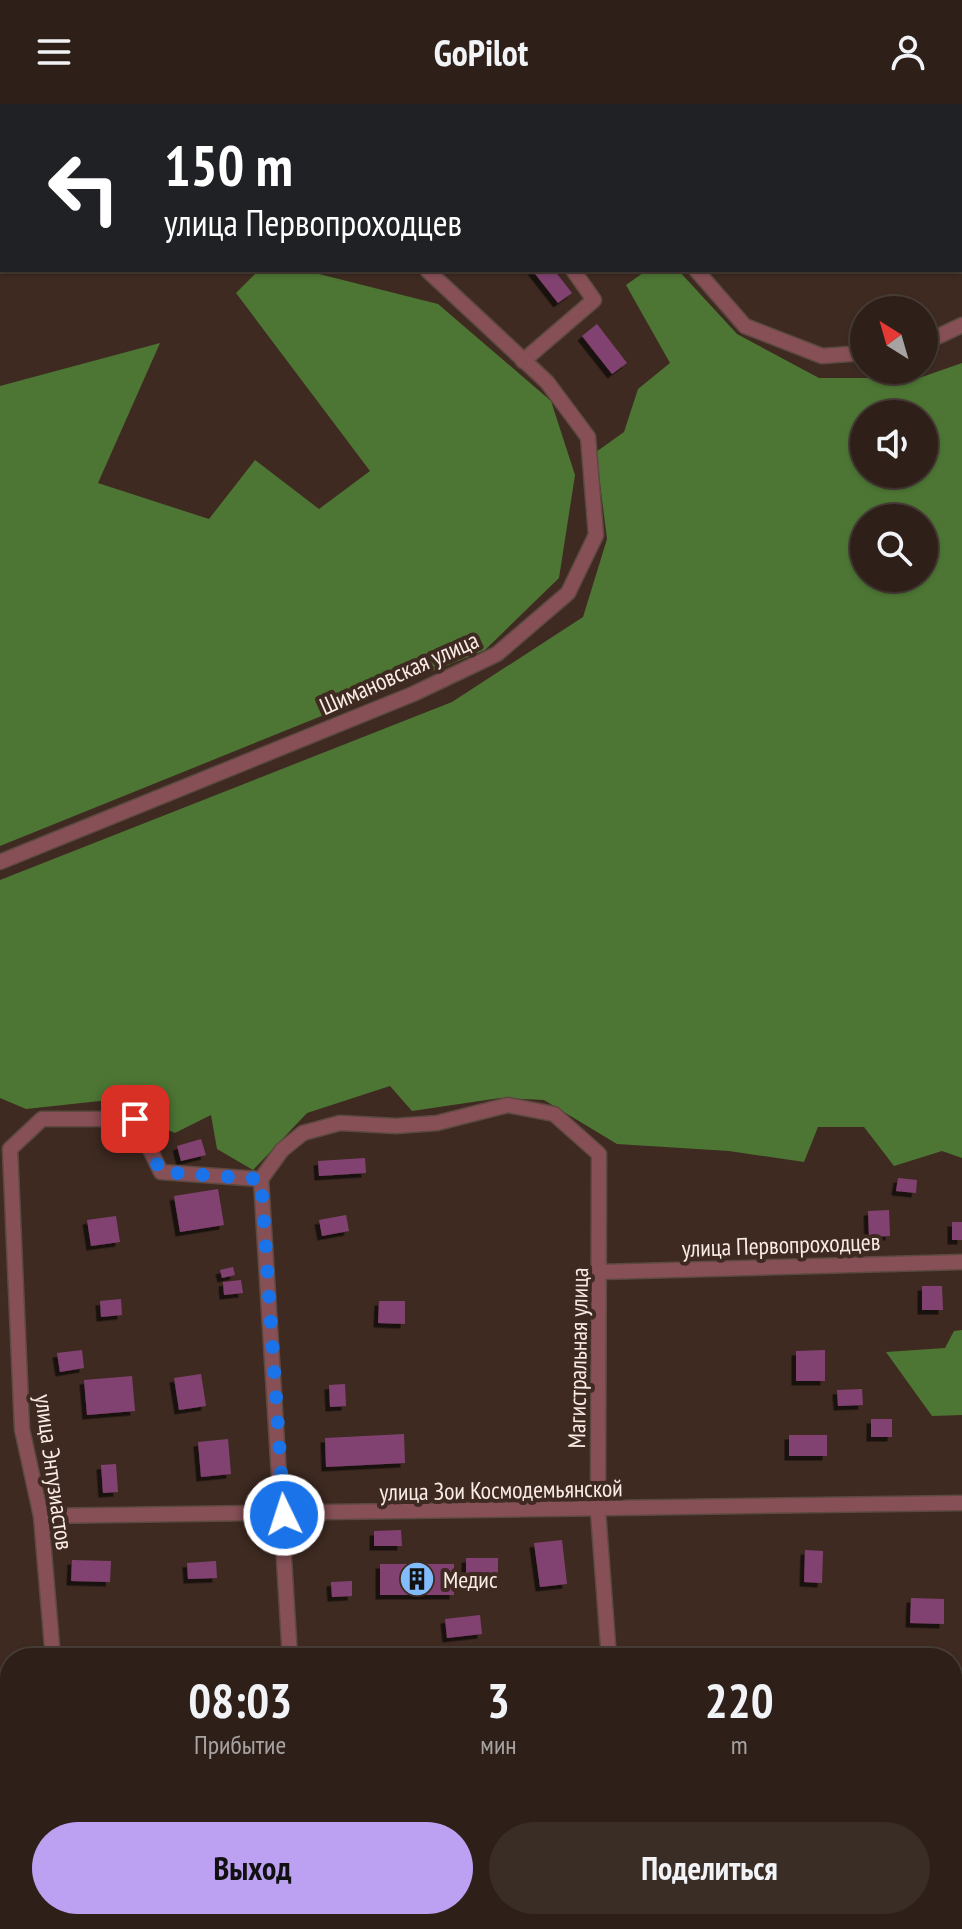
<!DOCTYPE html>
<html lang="ru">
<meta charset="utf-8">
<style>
body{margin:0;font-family:"PT Sans Narrow",sans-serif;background:#3a2d26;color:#f1f3f6;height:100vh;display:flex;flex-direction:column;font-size:30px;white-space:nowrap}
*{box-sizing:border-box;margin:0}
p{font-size:26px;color:#a7a3a2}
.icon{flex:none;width:44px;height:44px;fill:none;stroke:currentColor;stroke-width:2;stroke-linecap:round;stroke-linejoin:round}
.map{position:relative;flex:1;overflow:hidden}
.drawer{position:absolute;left:0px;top:1544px;width:962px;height:282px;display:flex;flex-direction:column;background:#2e2019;border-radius:32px 32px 0 0;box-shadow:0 2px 6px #0004,0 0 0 2px #493e38}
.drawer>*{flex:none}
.hud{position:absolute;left:0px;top:0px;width:962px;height:168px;box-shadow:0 2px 6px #0004,0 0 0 2px #493e38;background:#202124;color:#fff;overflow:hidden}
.needle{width:52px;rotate:323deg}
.tools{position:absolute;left:850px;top:192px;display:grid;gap:16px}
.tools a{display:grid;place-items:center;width:88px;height:88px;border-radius:50%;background:#2e2019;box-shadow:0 2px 6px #0004,0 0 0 2px #493e38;font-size:40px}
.pin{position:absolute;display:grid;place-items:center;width:68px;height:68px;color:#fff;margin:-34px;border-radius:16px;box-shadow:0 4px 12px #0006}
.me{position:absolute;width:88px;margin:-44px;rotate:356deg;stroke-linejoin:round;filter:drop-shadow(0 0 6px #0008)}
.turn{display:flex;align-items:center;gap:28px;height:168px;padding:0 32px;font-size:36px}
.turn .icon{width:104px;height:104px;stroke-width:2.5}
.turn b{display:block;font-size:56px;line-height:68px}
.eta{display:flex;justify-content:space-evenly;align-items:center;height:136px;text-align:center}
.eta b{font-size:48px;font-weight:600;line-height:56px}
.button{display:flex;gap:16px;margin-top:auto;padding:16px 32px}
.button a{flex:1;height:92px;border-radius:48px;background:#bca0f2;color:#111;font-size:32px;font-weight:600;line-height:92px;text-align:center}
.button a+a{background:#3a2d26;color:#f1f3f6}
header{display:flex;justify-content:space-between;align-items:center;height:104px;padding:0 32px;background:#2e2019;font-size:36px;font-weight:600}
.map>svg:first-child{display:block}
</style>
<header><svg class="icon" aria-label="menu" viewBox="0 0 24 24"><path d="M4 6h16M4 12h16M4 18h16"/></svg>GoPilot<svg class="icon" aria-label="person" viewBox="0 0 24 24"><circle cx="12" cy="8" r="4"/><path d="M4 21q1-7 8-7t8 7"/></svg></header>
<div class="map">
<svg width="962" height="1825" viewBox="0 0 962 1825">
<defs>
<filter id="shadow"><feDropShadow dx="-4.5" dy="4.5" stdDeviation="0" flood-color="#0009"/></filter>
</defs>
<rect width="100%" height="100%" fill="#3e2a21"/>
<g fill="#4d7634" fill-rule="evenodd">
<path d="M259,166H303L438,200L551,297L575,371L559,474L485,546L0,742V282L160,239L98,379L209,415L255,356L319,405L370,367L236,189Z"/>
<path d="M647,166H678L737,230L819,274H919L962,259V1054L942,1047L894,1062L864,1023H818L804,1058L729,1047L617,1040L544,996L500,994L412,1007L390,982L307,1009L253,1066L217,1045L211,1011L175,1029L100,997L26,1005L0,994V776L452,598L583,513L607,435L596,348L624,328L638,285L670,259L626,181ZM864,310H924V370H864ZM864,414H924V474H864Z"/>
<path d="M962,1226V1311L932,1312L886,1248L945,1244L954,1227Z"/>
</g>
<g fill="#814371" filter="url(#shadow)">
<path d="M532,166H554L572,189L558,199Z"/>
<path d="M597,220L627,259L612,270L582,232Z"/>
<path d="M201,1035L206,1051L181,1057L177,1042Z"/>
<path d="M365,1054L366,1069L319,1072L318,1057Z"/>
<path d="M898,1074L917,1076L916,1089L896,1087Z"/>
<path d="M218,1085L224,1121L180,1128L174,1092Z"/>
<path d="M889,1106L890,1132L869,1133L868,1107Z"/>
<path d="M346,1111L349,1127L322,1132L319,1116Z"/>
<path d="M116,1112L120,1138L91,1142L87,1116Z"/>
<rect x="952" y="1118" width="10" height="18"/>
<path d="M233,1163L235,1171L222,1174L220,1166Z"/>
<path d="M241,1176L243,1189L224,1191L223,1178Z"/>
<path d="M922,1182H942L943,1206H922Z"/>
<path d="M121,1195L122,1211L101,1213L100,1197Z"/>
<path d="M379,1197H405V1220L378,1219Z"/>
<path d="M82,1246L84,1264L60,1268L57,1249Z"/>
<path d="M825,1246V1277H796V1247Z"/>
<path d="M201,1270L206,1302L179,1306L174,1274Z"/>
<path d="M132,1272L135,1307L87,1311L84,1276Z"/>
<path d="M345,1280L346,1302L330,1303L329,1281Z"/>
<path d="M862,1285L863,1301L838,1302L837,1286Z"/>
<rect x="871" y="1315" width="21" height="18"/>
<path d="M404,1330L405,1359L326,1363L325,1334Z"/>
<rect x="789" y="1331" width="38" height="21"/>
<path d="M228,1335L231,1370L201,1373L198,1338Z"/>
<path d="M116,1360L118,1388L103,1389L101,1361Z"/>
<path d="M401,1426L402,1442H374V1427Z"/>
<path d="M562,1436L567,1480L540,1483L534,1439Z"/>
<path d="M805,1446L823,1447L822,1479L804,1478Z"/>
<rect x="466" y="1454" width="32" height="23"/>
<path d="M72,1456L111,1457L110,1478L71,1477Z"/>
<path d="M216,1457L217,1474L188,1475L187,1459Z"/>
<rect x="380" y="1460" width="74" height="31"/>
<path d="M352,1477V1492L332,1493L331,1478Z"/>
<path d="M911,1494L944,1495V1520L910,1519Z"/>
<path d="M480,1511L482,1530L447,1534L445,1515Z"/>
<path d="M570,1542L572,1554H530L529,1549Z"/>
<path d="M213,1544V1554H200L199,1545Z"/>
<path d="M269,1547L270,1554H249V1549Z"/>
<path d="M241,1816H285L286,1825H242Z"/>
</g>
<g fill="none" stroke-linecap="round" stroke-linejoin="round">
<g stroke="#5c4940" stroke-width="17">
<g id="minor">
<path d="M252,0L254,2"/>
<path d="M383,0L384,2"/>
<path d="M820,0L822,2"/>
<path d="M0,1L2,3"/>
<path d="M960,115L962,116"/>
<path d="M696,166L745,222L822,252L864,249"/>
<path d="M924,239L962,221"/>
<path d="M523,257L594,196L573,166"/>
<path d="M0,758L413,590L497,550L568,489L596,431L588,333L547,278L427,166"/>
<path d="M261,1075L290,1554"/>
<path d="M601,1168L962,1158"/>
<path d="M41,1412L962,1399"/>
<path d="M53,1554L41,1412L22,1325L10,1045L42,1015H135L161,1068L261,1075L282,1046L303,1029L340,1019L396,1022L437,1019L508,1001L554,1010L599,1050L598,1407L609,1554"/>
<path d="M77,1816L78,1825"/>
<path d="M306,1816L307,1825"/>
<path d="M619,1816V1825"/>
</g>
</g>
<use href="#minor" stroke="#875057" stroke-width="14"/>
</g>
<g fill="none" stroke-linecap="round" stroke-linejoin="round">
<path stroke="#1a73e8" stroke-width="14" stroke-dasharray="0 25.2" d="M135,1015L161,1068L261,1075L284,1411"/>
</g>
<defs>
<g id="building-disc" transform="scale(1.8)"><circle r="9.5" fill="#82bcfa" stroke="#3e2a21"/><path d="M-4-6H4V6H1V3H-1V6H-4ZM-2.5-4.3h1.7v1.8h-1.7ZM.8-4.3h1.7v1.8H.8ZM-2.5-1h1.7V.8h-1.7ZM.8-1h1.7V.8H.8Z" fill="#111"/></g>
</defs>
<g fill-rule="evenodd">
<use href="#building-disc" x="417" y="1475"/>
</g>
<g text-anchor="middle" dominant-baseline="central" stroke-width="8" stroke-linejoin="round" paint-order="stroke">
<g font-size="24" fill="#f9ebe5" stroke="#3e2a21">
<text transform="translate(399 569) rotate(-24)">Шимановская улица</text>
<text transform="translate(781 1141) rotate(-2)">улица Первопроходцев</text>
<text transform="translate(578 1254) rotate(-89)">Магистральная улица</text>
<text transform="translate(54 1368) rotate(82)">улица Энтузиастов</text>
<text transform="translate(501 1386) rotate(-1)">улица Зои Космодемьянской</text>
</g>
<g font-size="24" fill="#f9ebe5" stroke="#3e2a21" text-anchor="start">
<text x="443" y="1475">Медис</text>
</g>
</g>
</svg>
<div class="tools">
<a><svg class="needle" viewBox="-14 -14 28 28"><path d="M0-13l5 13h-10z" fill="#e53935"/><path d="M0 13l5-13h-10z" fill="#a7a3a2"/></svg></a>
<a><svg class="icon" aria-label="sound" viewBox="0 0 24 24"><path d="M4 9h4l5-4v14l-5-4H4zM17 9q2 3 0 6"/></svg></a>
<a><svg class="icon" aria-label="search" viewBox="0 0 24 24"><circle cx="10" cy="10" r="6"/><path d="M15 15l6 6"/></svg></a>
</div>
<div class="pin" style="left:135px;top:1015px;background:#d93025"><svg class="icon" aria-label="arrive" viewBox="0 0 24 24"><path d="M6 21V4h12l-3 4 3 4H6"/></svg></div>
<svg class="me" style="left:284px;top:1411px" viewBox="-20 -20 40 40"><circle r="17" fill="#1a73e8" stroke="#fff" stroke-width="3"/><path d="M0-11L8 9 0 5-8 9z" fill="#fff"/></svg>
<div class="hud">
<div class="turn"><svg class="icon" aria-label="left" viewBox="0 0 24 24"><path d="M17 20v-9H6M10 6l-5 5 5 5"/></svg><div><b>150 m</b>улица Первопроходцев</div></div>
</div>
<section class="drawer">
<div class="eta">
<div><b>08:03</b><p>Прибытие</p></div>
<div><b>3</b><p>мин</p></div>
<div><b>220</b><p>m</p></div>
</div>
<div class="button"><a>Выход</a><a>Поделиться</a></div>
</section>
</div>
